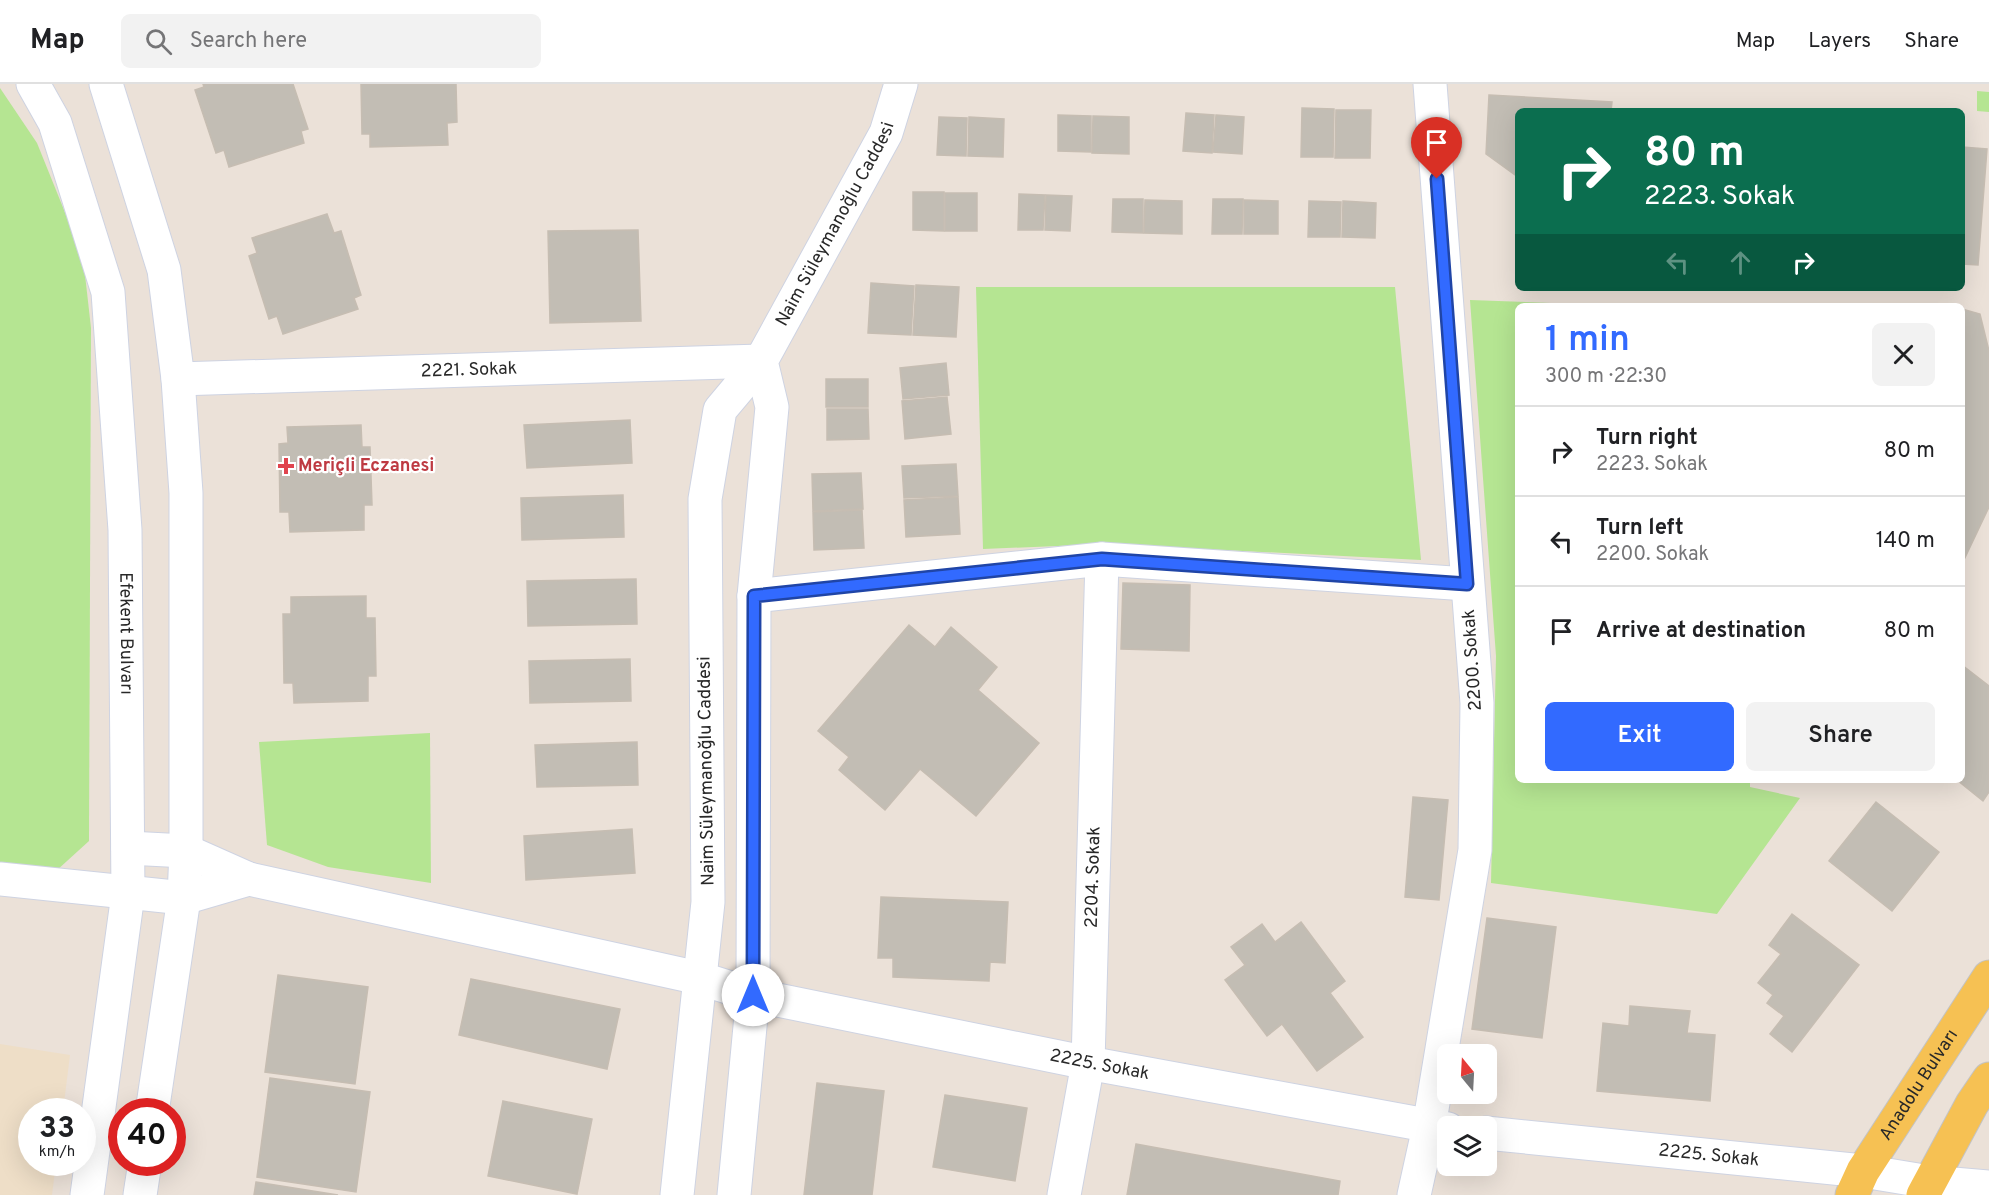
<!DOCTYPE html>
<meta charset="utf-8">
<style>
body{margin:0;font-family:Overpass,sans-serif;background:#f2f2f2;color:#202124;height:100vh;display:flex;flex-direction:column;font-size:22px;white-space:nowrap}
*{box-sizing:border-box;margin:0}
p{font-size:20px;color:#757577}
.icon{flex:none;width:33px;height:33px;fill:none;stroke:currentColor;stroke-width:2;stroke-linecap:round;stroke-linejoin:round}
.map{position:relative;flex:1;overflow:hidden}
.panel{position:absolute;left:1515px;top:219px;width:450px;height:480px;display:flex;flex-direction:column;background:#fff;border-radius:9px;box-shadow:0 6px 24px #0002}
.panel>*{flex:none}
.guide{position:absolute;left:1515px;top:24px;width:450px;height:183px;border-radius:9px;box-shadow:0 6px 24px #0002;background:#0b6e4f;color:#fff;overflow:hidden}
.needle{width:39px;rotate:342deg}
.buttons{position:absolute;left:1437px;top:960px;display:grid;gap:12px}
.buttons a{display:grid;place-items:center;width:60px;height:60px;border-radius:9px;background:#fff;box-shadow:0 6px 24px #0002;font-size:30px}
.speed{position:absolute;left:18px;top:1014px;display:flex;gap:12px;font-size:30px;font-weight:700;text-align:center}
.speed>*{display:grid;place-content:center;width:78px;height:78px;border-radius:50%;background:#fff;box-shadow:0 6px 24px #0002;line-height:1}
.speed small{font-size:15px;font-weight:400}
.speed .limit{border:9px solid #d22;background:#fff;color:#111}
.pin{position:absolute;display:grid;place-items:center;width:51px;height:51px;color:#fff;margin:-62px -26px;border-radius:50% 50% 50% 0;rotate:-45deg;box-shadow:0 0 6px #0007}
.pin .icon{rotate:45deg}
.me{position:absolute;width:66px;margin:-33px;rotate:0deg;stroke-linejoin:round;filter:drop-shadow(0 0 4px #0008)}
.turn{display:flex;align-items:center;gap:21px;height:126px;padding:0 30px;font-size:27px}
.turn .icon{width:78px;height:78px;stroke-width:2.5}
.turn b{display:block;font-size:42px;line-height:51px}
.lanes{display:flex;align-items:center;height:57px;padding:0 30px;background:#0003;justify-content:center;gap:30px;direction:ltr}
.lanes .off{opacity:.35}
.round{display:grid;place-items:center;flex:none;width:63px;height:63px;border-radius:9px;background:#f2f2f2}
.summary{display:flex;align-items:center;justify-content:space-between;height:102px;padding:0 30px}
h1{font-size:36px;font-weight:600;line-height:45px;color:#326aff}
.action{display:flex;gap:12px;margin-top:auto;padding:12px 30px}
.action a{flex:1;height:69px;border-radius:9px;background:#326aff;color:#fff;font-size:24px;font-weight:600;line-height:69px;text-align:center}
.action a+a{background:#f2f2f2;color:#202124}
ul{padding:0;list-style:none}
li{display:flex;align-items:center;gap:18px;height:90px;padding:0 30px;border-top:2px solid #e0e0e0}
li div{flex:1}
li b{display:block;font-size:22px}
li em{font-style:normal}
header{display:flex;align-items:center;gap:36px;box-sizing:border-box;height:84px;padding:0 30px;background:#fff;border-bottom:2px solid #e0e0e0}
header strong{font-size:28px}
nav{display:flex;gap:33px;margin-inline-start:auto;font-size:21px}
.search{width:420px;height:54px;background:#f2f2f2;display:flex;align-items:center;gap:15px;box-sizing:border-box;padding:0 21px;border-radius:9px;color:#757577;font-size:22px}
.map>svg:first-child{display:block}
</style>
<header>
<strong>Map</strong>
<div class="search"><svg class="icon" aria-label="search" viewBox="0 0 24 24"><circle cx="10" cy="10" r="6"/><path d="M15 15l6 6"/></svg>Search here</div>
<nav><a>Map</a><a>Layers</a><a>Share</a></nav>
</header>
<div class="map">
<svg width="1989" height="1111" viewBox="0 0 1989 1111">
<rect width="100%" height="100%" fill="#ebe1d8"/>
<path fill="#eedec7" d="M0,960L70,971L63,1027L32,1028V1078L56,1079L52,1111H0Z"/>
<g fill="#b5e592">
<path d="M0,4L37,59L83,173L91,244L89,757L56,787L0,781Z"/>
<path d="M1977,7L1989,8V28L1977,27Z"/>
<path d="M976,203H1395L1421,476L1105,460L983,465Z"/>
<path d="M1470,216L1632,222H1518V696H1750V703L1800,714L1717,830L1491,799L1496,572Z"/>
<path d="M430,649L431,799L328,783L267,761L259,658Z"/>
</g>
<g fill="#c2bdb4" stroke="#c6bdb2" stroke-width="1.5">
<path d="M203,0H293L308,45L301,47L304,59L229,83L224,66L216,69L195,6L204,3Z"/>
<path d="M361,0H456L457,38L447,39L448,61L370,63V50H362Z"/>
<path d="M1489,11L1612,18L1611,27H1518V93L1486,70Z"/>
<path d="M1302,24L1334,25L1333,73H1301Z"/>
<path d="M1336,26H1371L1370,74H1335Z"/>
<path d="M1186,29L1214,31L1212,69L1183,67Z"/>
<path d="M1058,31L1091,32V68L1058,67Z"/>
<path d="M1216,31L1244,33L1242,70L1213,68Z"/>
<path d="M1093,32L1129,33V70L1092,69Z"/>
<path d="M939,33L967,34L966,72L937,71Z"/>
<path d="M969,33L1004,35L1003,73L968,72Z"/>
<path d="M1962,63L1987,65L1978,181L1962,180Z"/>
<path d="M913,108H944V147L913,146Z"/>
<rect x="945" y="109" width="32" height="38"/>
<path d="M1019,110L1045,111L1043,146H1018Z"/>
<path d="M1046,111L1072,112L1070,147L1045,146Z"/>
<path d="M1113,115H1143V149L1112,148Z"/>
<path d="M1213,115H1243L1242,150H1212Z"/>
<path d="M1145,116L1182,117V150L1144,149Z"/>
<path d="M1244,116L1278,117V150H1244Z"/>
<path d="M1309,117L1341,118L1340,153H1308Z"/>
<path d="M1343,117L1376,119L1375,154L1342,153Z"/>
<path d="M327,130L334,149L341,147L361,211L354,214L358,225L283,250L277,232L269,235L249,172L257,169L252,154Z"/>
<path d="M638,146L641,237L550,239L548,147Z"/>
<path d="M871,199L914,202L911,251L868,249Z"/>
<path d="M916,201L959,203L956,253L913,251Z"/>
<path d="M1944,220L1951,222H1796V221Z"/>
<path d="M1962,225L1980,230L1989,267V423L1962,480Z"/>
<path d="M946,279L949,311L903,315L900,284Z"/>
<rect x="826" y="295" width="42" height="28"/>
<path d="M947,313L951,350L905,355L902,317Z"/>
<path d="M827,325H868L869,355L827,356Z"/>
<path d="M630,336L632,379L527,384L524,341Z"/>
<path d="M361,341L362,363H370L372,421H364V446L290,448L289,428H280L279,360L288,359L287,343Z"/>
<path d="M956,380L958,412L904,414L902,382Z"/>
<path d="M861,389L863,425L813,427L812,390Z"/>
<path d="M623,411L624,453L522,456L521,414Z"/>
<path d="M958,413L960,450L906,453L904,416Z"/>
<path d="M862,426L864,464L814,466L813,428Z"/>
<path d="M636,495L637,540L528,542L527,497Z"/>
<path d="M1123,499L1190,501L1189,567L1121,565Z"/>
<path d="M366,512V534H375L376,592H368V617L294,619L293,599H284L283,530H291V513Z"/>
<path d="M909,541L935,563L951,543L997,583L978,606L1039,659L976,732L920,685L885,726L839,686L849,673L818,647Z"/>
<path d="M630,575L631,617L530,619L529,577Z"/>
<path d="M1962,581L1989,602V708L1983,717L1957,696H1962Z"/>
<path d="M637,658L638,701L537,703L535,661Z"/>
<path d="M1413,713L1448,716L1439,816L1405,813Z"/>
<path d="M1876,718L1939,768L1892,827L1829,777Z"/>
<path d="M632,745L635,789L526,796L524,752Z"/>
<path d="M881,813L1008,818L1005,879L990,878L989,897L893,893V874H878Z"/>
<path d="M1792,830L1859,881L1792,968L1770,950L1784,932L1767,919L1773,911L1758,899L1781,870L1769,861Z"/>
<path d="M1487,834L1556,843L1542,954L1472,945Z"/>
<path d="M1301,838L1345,897L1330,909L1363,953L1317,987L1282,940L1267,952L1225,896L1245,881L1231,863L1262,840L1275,858Z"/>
<path d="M278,891L368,903L355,1000L265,988Z"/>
<path d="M471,895L620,925L607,985L459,951Z"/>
<path d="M1630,922L1690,927L1687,949L1715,951L1710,1017L1597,1007L1603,939L1629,942Z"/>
<path d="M270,994L370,1008L356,1108L257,1093Z"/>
<path d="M817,999L884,1007L872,1111H804Z"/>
<path d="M945,1011L1027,1024L1015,1097L933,1083Z"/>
<path d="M503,1017L592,1035L577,1110L488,1092Z"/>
<path d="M1136,1060L1340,1097L1338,1111H1127Z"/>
<path d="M256,1098L338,1111H254Z"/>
</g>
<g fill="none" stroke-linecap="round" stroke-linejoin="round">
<g stroke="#ced3e2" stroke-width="35">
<g id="minor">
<path id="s1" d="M33,0L55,39L108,208L125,446L128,810L87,1111"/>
<path d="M106,0L164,186L178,295L186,409V767L184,814L152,1028"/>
<path id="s2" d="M178,295L761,277"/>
<path d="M754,512L1102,475L1467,500"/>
<path id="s3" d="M128,764L186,767L249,795L699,894L753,911L1088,979L1448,1045"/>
<path d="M0,795L184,814L249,795"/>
<path id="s4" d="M1486,1049L1863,1087L1930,1098L1989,1103"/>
<path d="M140,1111L145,1078"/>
<path d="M677,1111L708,818L705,415L720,326L761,277"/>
<path id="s5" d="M734,1111L753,911L754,512L772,323L761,277L886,49L901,0"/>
<path id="s6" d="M1064,1111L1088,979L1102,475"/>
<path d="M1414,1111L1429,1043L1475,766L1477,619L1430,0"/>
</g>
</g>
<g stroke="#c3c3c3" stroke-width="35">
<g id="major">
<path id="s7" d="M1852,1111L1863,1087L1989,893"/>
<path d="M1923,1111L1972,1020L1989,995"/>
</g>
</g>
<use href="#minor" stroke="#fff" stroke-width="33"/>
<use href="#major" stroke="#f6c153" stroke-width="33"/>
</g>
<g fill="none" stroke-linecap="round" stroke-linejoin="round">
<g stroke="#2045a6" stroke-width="15">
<path id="route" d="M753,911L754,512L1102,475L1467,500L1437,95"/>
</g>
<use href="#route" stroke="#326aff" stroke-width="10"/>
</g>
<path fill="#e0444e" stroke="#fff" stroke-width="2" d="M283 373h6v6h6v6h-6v6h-6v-6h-6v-6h6z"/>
<g text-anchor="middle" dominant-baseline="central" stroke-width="4.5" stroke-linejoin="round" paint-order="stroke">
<g font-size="18" fill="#282828" stroke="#fff">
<text stroke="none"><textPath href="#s5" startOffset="993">Naim Süleymanoğlu Caddesi</textPath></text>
<text stroke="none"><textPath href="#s2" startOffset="291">2221. Sokak</textPath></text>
<text stroke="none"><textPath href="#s1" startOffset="564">Efekent Bulvarı</textPath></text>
<text transform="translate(1473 576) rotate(-94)">2200. Sokak</text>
<text transform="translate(707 687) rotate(-91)">Naim Süleymanoğlu Caddesi</text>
<text stroke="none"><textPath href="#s6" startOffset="320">2204. Sokak</textPath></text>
<text stroke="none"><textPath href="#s3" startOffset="998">2225. Sokak</textPath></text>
<text stroke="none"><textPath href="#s7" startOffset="129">Anadolu Bulvarı</textPath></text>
<text stroke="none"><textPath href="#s4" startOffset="224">2225. Sokak</textPath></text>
</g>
<g font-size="18" font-weight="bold" fill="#be3a42" stroke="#fff" text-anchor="start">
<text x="298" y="382">Meriçli Eczanesi</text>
</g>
</g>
</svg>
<div class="buttons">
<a><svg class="needle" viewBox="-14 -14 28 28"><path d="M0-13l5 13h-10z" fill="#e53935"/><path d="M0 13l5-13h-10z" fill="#757577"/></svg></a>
<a><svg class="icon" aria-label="layers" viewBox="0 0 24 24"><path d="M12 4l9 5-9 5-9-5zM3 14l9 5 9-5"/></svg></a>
</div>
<div class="speed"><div>33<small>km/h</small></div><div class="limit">40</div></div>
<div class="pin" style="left:1437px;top:95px;background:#d93025"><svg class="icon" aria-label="arrive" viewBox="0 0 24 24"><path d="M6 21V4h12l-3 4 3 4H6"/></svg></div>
<svg class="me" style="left:753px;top:911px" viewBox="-20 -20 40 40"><circle r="19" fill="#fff"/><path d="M0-13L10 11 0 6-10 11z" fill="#326aff"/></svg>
<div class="guide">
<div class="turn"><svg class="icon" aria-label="right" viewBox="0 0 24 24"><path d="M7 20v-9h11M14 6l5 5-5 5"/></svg><div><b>80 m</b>2223. Sokak</div></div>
<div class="lanes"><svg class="icon off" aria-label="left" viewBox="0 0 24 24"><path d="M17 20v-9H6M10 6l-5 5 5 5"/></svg><svg class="icon off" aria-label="ahead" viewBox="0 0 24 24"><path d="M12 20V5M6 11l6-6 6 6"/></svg><svg class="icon" aria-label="right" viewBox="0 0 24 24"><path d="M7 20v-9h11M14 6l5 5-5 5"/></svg></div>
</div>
<section class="panel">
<div class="summary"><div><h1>1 min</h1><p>300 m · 22:30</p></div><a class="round"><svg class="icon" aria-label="close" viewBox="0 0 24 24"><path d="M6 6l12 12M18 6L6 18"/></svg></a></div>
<ul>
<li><svg class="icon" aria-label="right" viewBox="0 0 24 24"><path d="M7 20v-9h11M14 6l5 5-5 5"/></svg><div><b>Turn right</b><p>2223. Sokak</p></div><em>80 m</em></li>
<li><svg class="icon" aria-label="left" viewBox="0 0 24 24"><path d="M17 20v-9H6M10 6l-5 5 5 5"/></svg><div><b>Turn left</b><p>2200. Sokak</p></div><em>140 m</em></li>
<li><svg class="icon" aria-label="arrive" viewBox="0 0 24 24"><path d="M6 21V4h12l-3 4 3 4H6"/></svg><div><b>Arrive at destination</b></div><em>80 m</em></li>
</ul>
<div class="action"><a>Exit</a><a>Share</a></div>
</section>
</div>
